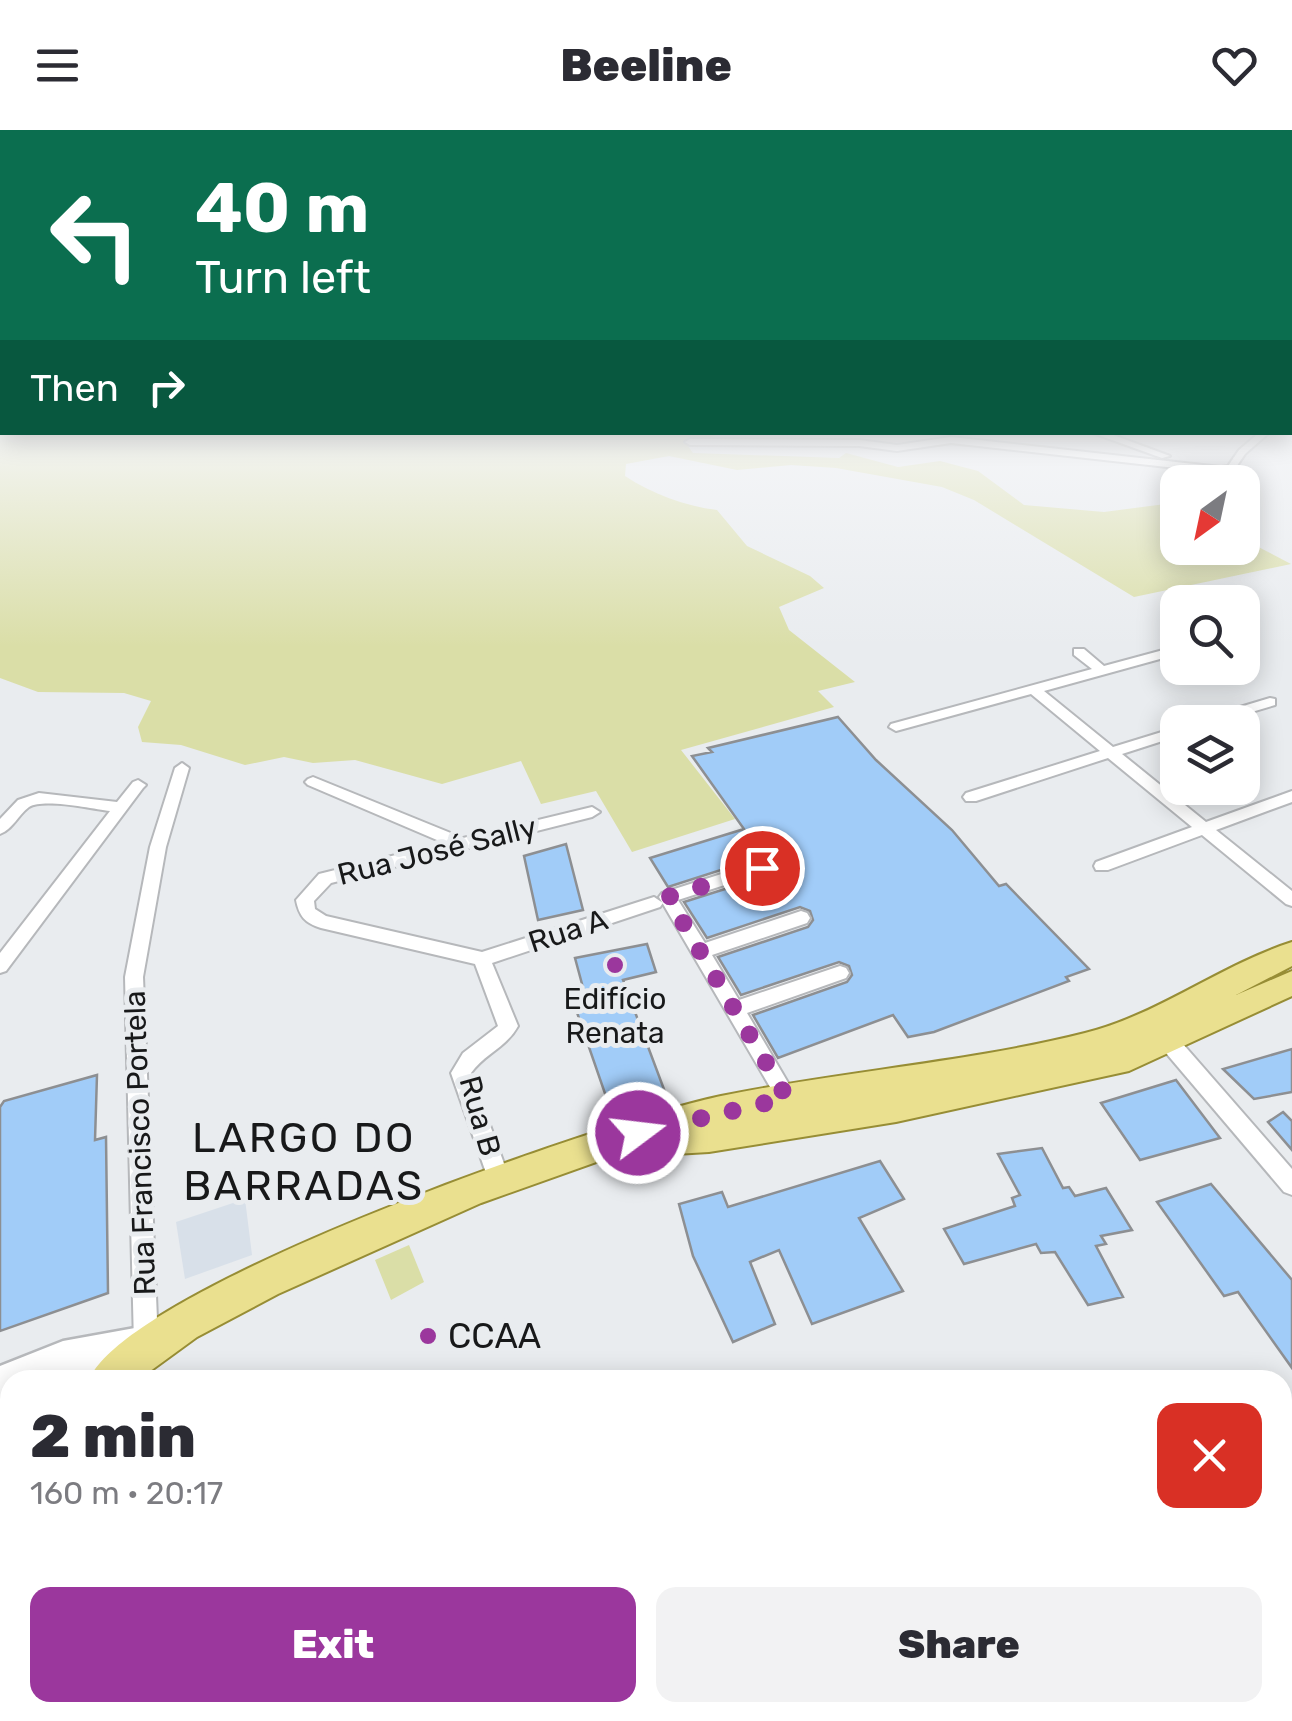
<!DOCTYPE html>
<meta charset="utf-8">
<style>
body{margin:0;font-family:Rubik,sans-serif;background:#f2f2f3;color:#2b2b33;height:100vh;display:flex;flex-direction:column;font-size:38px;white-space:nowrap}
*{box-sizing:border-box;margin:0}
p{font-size:32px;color:#7c7c81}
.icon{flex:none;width:55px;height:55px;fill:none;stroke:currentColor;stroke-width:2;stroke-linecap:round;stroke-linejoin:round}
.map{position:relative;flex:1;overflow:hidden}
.panel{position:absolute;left:0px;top:1240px;width:1292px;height:352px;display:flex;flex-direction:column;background:#fff;border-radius:30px 30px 0 0;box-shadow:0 5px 25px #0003}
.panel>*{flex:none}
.top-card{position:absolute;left:0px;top:0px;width:1292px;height:305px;box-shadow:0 5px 25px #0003;background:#0b6e4f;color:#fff;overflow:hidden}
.needle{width:65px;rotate:213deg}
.fabs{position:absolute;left:1160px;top:335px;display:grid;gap:20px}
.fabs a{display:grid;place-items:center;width:100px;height:100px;border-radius:20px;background:#fff;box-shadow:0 5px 25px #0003;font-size:50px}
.pin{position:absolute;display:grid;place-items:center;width:85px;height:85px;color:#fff;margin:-42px;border:5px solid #fff;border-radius:50%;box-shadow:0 2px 10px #0007}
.me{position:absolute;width:110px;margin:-55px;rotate:75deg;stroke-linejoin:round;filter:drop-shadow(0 0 8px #0008)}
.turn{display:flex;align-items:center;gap:35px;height:210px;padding:0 30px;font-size:45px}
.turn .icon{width:130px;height:130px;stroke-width:2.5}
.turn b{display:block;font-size:70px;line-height:85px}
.then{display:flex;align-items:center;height:95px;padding:0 30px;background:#0003;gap:20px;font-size:38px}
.round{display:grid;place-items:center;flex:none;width:105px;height:105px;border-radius:20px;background:#f2f2f3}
.headline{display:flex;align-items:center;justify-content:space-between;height:170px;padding:0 30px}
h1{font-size:60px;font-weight:800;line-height:75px}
.button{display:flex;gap:20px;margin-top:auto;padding:20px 30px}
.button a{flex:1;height:115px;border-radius:20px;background:#9b379d;color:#fff;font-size:40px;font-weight:800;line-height:115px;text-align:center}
.button a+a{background:#f2f2f3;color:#2b2b33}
header{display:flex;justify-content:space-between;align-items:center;height:130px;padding:0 30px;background:#fff;font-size:45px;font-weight:800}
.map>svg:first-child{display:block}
</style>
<header><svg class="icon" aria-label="menu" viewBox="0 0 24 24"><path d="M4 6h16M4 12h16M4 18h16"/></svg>Beeline<svg class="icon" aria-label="heart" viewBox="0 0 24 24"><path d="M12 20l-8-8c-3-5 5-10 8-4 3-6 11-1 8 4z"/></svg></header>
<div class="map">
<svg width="1292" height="1591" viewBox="0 0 1292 1591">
<rect width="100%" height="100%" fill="#e9ecef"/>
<path fill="#d8e0e9" d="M245,1069L252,1125L185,1149L176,1092Z"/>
<g fill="#dadea7">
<path d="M0,294L2,302L722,303L688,316L693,323L839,328L846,323L898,337L940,331L978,341L1024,375L1104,382L1173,373L1177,376L1178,418H1242L1243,409L1291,434L1134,467L974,370L942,357L836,338L791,335L737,340L669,326L626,334L625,346C652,364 685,376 717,380L747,416L810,446L824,458L779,477L789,500L855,552L818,561L834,577L681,620L735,689L632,722L596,661L541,674L521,631L442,654L355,630L313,633L284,627L245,635L181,615L142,612L138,597L151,571L124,563L38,562L0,548Z"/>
<path d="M409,1115L424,1152L391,1170L375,1130Z"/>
</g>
<g fill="#a1ccf8" stroke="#8d8f92" stroke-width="2.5">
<path d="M838,587L876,630L952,700L999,756L1006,754L1089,839L1066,847L1069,851L934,902L908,907L893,885L778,928L753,885L847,852L852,845L849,836L839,832L741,865L718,827L808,797L813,790L810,781L800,777L707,808L684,772L769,745L772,734L761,727L668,757L650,728L744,699L692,626L712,622L708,618Z"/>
<path d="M566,714L583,780L538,790L524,726Z"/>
<path d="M647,814L656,842L623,850L665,962L610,978L572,868L585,865L575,828Z"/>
<path d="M1292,919V962L1254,969L1223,939Z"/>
<path d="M97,945L95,1010L106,1007L108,1163L0,1201V977L4,971Z"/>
<path d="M1176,950L1220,1008L1140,1030L1101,973Z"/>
<path d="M1283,982L1292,991V1020L1268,992Z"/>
<path d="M1042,1018L1063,1058L1069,1057L1075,1066L1106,1058L1132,1100L1101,1106L1106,1114L1096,1116L1123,1167L1088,1175L1055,1122L1041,1123L1036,1114L964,1134L944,1099L1015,1076L1012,1068L1020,1065L998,1024Z"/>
<path d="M880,1031L904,1069L859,1088L903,1161L812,1194L779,1120L750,1132L775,1194L733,1212L693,1126L679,1074L722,1062L728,1077Z"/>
<path d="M1211,1054L1292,1150V1238L1238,1162L1224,1166L1157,1072Z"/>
</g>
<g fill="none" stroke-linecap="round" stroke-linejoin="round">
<g stroke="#b6b8bb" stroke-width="4">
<g id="street">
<path d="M1090,302H1105L1170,326L1162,328Z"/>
<path d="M1260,302H1270L1245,324L1234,340L1221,343L951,313L897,321L859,316L690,315L685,312L690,309L859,310L897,315L951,307L1221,337L1228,336L1239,320Z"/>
<path d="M1178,516V524L1044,561L1113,617L1178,597V606L1122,624L1206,692L1292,661V672L1216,700L1292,761V776L1286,774L1202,705L1108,740H1096L1094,736L1096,732L1192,697L1108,628L976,671H966L963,667L966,663L1100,621L1031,564L896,601L889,597L891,594L1092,539L1074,525V519H1084L1104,536Z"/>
<path d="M1270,568L1275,569V575L1218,592H1198L1200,589Z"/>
<path d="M182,633L189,638L166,717L143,847L158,1214L155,1223L146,1226L137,1223L134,1214L125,847L150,717L175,638Z"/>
<path d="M313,647L463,708L592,677L600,682L592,687L331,753L314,771L315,779L326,786L482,822L654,767L663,773L660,777L492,833L518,896C506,918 484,924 471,943L510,1050L507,1057L499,1060L491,1057L451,943L463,923L498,896L475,834L321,798C305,793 299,786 296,770L319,744L444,713L308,655L305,652L308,649Z"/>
<path d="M138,650L146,655L143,658L6,841L0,843V823L110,681C92,679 44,668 29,677C18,685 13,699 0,704V689L18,670L39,663L117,672L133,652Z"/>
<path d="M762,731L770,737L768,741L678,770L705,813L801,781L807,783L810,788L807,793L712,825L739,870L840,836L846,838L849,843L846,848L747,883L797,968L794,974L787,977L780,974L659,767L662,763Z"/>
<path d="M1162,896L1169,898L1292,1039V1065L1284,1062L1155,910L1152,904L1155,898Z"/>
<path d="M669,1582H706L703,1591H666Z"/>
<path d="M913,1582H947L950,1591H916Z"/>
</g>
</g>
<g stroke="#b6b8bb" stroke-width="5">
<path id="secondary" d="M146,1196L158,1202L164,1214L158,1226L55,1250H10V1268L0,1272V1236L63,1211Z"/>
</g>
<g stroke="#978d35" stroke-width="4">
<g id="primary">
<path d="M1292,812V836L1236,865L1292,841V866L1129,941L896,992L709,1022L658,1025L644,1015L481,1073L278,1164L197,1207L138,1250H89C129,1155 611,989 721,966C842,941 966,933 1085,903C1160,884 1220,835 1292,812Z"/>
<path d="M10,1321V1368L0,1372V1325Z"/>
</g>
</g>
<use href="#street" fill="#fff" fill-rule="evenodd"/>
<use href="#secondary" fill="#fff" fill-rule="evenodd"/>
<use href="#primary" fill="#eae08f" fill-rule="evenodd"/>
</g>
<linearGradient id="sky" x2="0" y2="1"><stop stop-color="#74b4d4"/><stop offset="0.57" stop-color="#f5f6f8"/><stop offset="1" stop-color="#f5f6f8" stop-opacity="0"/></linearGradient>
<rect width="1292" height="517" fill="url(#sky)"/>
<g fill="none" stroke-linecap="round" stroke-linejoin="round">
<path stroke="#9b379d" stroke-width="18" stroke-dasharray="0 32.4" d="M638,1003L787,968L668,767L762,738"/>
</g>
<g fill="#9b379d" stroke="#e9ecef" stroke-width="4">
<circle cx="615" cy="835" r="10"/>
<circle cx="428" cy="1206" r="10"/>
</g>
<g text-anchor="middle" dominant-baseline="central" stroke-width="10" stroke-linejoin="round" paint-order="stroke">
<g font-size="30" fill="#18191a" stroke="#e9ecef">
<text transform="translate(437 721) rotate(-14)">Rua José Sally</text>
<text transform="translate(568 801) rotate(-18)">Rua A</text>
<text transform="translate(480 986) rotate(74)">Rua B</text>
<text transform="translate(140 1013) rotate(-92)">Rua Francisco Portela</text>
</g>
<g font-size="30" fill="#18191a" stroke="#e9ecef">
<text x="615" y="869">Edifício<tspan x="615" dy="34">Renata</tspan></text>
</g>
<g font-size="35" fill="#18191a" stroke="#e9ecef" text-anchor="start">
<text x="448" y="1206">CCAA</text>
</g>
<g font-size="42" letter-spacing="2.5" fill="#18191a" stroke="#e9ecef">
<text x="304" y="1008">LARGO DO<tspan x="304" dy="48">BARRADAS</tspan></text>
</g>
</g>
</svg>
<div class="fabs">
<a><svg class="needle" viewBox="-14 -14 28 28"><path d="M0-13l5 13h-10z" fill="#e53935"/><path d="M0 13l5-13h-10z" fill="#7c7c81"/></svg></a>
<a><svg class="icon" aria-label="search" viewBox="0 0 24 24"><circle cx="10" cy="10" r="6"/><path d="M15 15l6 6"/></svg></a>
<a><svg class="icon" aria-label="layers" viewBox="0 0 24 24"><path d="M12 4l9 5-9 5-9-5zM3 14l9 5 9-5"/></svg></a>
</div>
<div class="pin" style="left:762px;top:738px;background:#d93025"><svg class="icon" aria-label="arrive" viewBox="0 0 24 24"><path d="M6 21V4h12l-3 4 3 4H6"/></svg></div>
<svg class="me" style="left:638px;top:1003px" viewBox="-20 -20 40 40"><circle r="17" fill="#9b379d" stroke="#fff" stroke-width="3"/><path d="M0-11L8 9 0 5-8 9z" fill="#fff"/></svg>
<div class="top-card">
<div class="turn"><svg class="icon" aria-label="left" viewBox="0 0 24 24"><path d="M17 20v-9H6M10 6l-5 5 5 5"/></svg><div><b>40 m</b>Turn left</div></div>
<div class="then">Then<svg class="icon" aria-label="right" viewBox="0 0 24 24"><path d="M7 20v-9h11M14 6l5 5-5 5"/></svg></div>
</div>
<section class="panel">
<div class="headline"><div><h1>2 min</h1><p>160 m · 20:17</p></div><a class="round" style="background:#d93025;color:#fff"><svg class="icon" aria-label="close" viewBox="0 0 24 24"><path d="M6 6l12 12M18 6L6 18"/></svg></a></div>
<div class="button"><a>Exit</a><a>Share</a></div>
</section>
</div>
